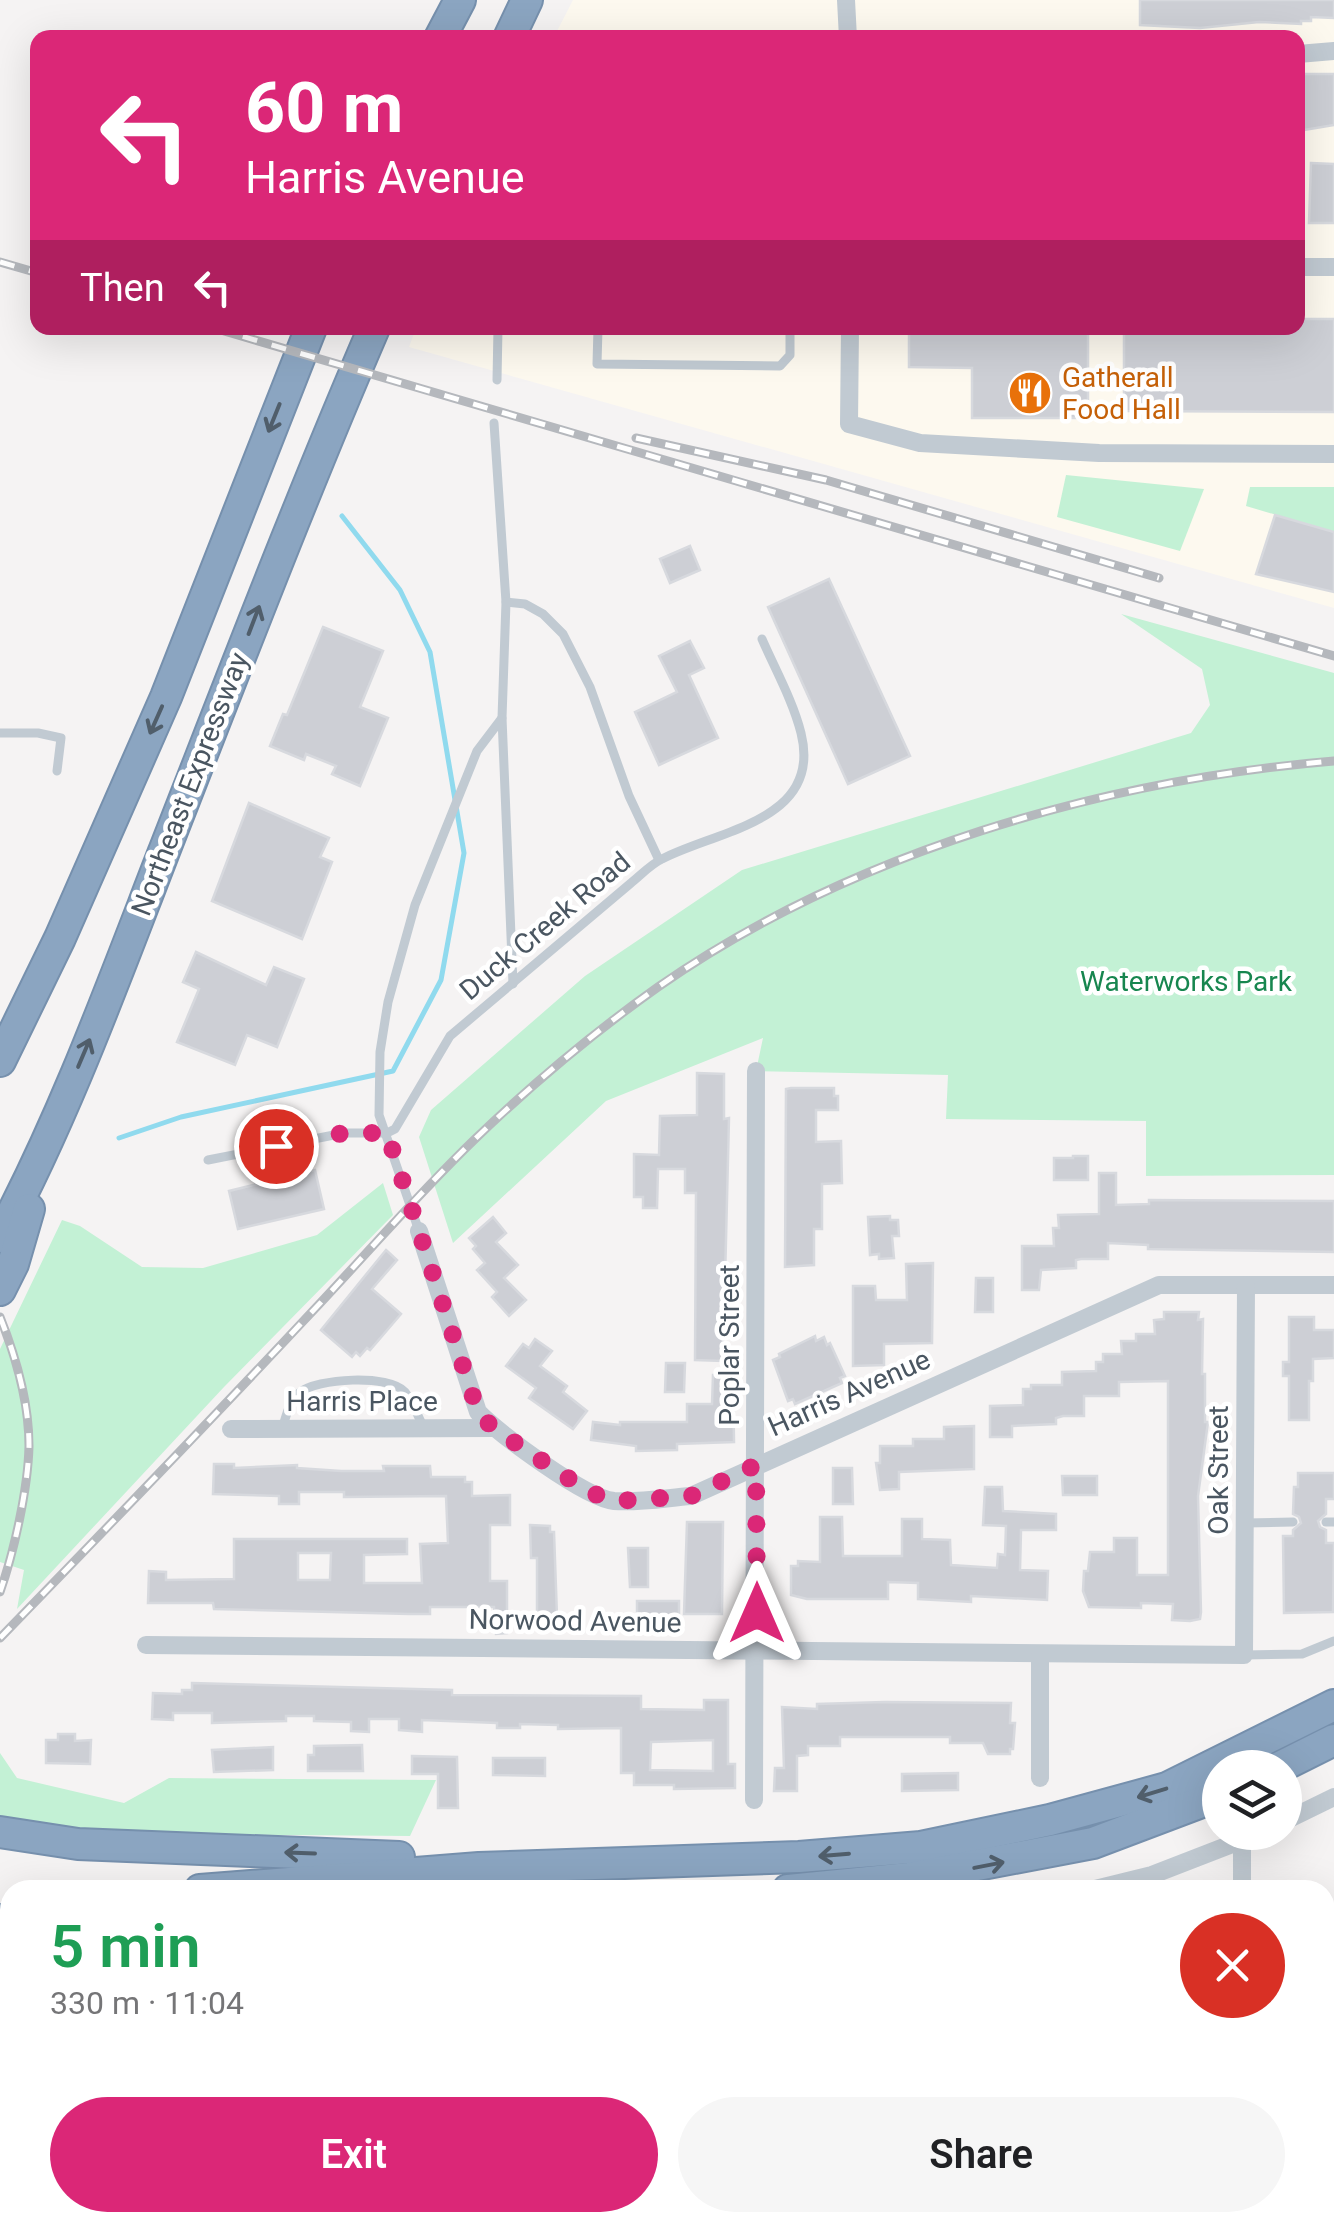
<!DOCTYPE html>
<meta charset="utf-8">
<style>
body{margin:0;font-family:Roboto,sans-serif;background:#f6f6f6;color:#202124;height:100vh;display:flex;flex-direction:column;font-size:38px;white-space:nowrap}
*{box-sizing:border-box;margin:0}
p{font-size:32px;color:#757577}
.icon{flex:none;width:55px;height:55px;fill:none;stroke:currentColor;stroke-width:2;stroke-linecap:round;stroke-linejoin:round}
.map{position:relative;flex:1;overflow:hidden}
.panel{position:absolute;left:0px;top:1880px;width:1335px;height:352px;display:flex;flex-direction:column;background:#fff;border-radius:30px 30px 0 0;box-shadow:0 10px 40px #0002}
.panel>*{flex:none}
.banner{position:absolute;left:30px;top:30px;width:1275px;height:305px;border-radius:20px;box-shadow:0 10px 40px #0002;background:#db2777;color:#fff;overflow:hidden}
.tools{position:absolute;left:1202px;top:1750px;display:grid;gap:20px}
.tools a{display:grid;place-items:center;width:100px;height:100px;border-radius:50%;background:#fff;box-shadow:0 10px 40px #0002;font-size:50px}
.pin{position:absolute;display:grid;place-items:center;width:85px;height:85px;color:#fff;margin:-42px;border:5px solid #fff;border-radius:50%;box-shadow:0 2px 10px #0007}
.me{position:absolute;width:110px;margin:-55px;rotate:0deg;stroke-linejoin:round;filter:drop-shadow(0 0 8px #0008)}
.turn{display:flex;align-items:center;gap:35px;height:210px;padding:0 50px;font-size:45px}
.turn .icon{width:130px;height:130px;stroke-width:2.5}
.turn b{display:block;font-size:70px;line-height:85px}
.then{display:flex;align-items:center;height:95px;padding:0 50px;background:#0003;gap:20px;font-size:38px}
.round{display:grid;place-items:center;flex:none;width:105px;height:105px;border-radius:52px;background:#f6f6f6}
.summary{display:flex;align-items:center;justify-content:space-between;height:170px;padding:0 50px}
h1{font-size:60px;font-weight:600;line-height:75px;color:#1e9e55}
.button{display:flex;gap:20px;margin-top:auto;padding:20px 50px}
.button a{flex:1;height:115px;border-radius:60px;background:#db2777;color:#fff;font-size:40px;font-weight:600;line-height:115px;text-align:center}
.button a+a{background:#f6f6f6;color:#202124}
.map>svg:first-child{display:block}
</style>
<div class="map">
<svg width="1334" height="2231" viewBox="0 0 1334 2231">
<rect width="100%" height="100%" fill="#f5f3f3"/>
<path fill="#fdf9ef" d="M573,0H1334V608L409,347L416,328H1298V38L554,37Z"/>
<g fill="#c3f1d5">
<path d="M1066,475L1204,489L1180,551L1057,517Z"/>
<path d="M1250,487H1334V532L1246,506Z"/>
<path d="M1121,614L1334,673V1175L1146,1176V1121L946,1119L948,1075L756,1071L763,1038L606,1101L453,1243L419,1137L431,1110L585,976L742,870L1191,733L1210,705L1202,669Z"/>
<path d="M383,1183L393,1215L224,1387L17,1609L24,1570L0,1562V1349L62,1220L80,1226L142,1267L203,1268L317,1235Z"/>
<path d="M0,1753L17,1778L124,1803L169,1778L436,1780L410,1836L138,1834L0,1820Z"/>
</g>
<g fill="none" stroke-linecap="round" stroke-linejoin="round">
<path stroke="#90daee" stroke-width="5" d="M119,1138L181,1117L393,1071L441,980L464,853L430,652L400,590L342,516"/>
</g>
<g fill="#cdcfd5" stroke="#d7d9de" stroke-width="2.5" fill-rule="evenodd">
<path d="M1140,0H1334V18L1311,17V21H1301V24L1259,22L1200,28L1140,25Z"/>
<path d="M1298,74H1334V125L1298,131Z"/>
<path d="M1311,163L1334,164V223H1309Z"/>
<path d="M1298,319H1334V412L1124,411V328H1298Z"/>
<path d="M909,328H1088V418H972V368L909,367Z"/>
<path d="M1275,515L1334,532V592L1256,574Z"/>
<path d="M690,546L700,570L670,583L660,559Z"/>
<path d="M829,579L910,756L848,784L768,607Z"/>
<path d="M323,627L383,651L360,707L388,718L360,786L332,774L336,766L306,754L304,760L270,746L283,714L287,715Z"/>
<path d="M690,641L704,668L689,675L718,738L659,765L635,712L677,692L659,656Z"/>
<path d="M249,803L329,838L320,857L332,862L302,939L212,901Z"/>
<path d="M196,952L266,985L274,967L304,979L277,1047L247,1035L235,1065L177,1042L199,989L183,982Z"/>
<path d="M697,1073L724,1074V1119L729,1118L723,1361L695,1360L696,1193H685V1169H658L657,1208H643V1197H634V1154L659,1155L660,1116L697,1115Z"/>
<path d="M791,1088H834V1096H838V1110H816V1142L841,1141L842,1183L822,1184V1229H814V1265L785,1267L786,1089Z"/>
<path d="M1073,1156H1088V1180H1054V1158H1073Z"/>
<path d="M315,1170L324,1209L238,1229L229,1191Z"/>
<path d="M1099,1173H1116V1205L1149,1204V1200L1334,1201V1252L1148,1249V1245L1108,1243V1259H1081L1076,1260V1268L1041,1270L1039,1290H1022V1246H1054L1053,1228H1059L1058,1215L1099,1214Z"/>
<path d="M890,1216V1220H898L899,1236H892L894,1258L879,1259V1254L870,1255L868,1217Z"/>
<path d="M493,1217L506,1233L496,1242L518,1265L504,1278L526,1300L509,1316L492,1297L497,1292L477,1270L485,1263L473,1249L476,1246L469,1238Z"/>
<path d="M386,1250L397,1260L372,1289L401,1314L370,1350L367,1348L360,1356L356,1352L352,1357L321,1330Z"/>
<path d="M933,1263L932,1343L884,1344V1365L853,1366V1286H875L876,1300H907L906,1264Z"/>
<path d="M976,1278H993V1312H975Z"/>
<path d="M1164,1312H1199L1198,1320L1203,1319L1202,1374H1205V1422H1208L1198,1496L1201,1612L1200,1619L1190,1621L1172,1620L1173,1604L1141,1603V1608L1089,1607L1083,1591L1084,1571H1088L1090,1552H1114V1538H1137V1575H1168V1381L1119,1382V1396H1084V1416H1063L1056,1418V1424L1012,1426V1437H990V1406L1023,1405V1389H1031V1385H1062V1372L1096,1371V1362H1103V1354H1122L1121,1341H1136V1334H1155L1154,1320L1164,1319Z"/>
<path d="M1289,1317H1314V1330H1334V1358L1313,1359V1381H1309V1420H1289V1376H1283V1362H1289Z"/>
<path d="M815,1336L816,1341L824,1337L827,1345L830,1343L845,1376L840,1378L842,1383L795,1404L793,1399L788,1401L773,1360L780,1357L779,1354Z"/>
<path d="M535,1339L552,1351L540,1366L567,1386L563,1392L587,1411L573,1429L529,1398L536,1388L506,1366L523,1344L529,1348Z"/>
<path d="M666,1363H685L684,1392H665Z"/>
<path d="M713,1375H733L734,1442L677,1444V1450L636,1451V1446L591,1440L593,1422L620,1425V1422H687V1404H712Z"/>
<path d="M974,1426V1469L899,1472V1489L880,1490L876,1463H880V1446H913V1439H944V1427Z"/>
<path d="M214,1464H234V1468L297,1465V1468L341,1471H384L383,1466H430L431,1477H465V1482H472V1496L510,1495V1525H490V1581H507V1633L496,1634L494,1607H430V1614H409L214,1609L213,1603H148L149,1571L166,1572V1580L234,1579V1539H407V1554L364,1555V1583H422L420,1544L448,1543L446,1496L344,1497V1492H299V1504H279V1496L213,1494ZM298,1553H331L330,1580H298Z"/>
<path d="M833,1468H852L853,1504H833Z"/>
<path d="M1298,1473H1334V1499H1326V1514L1318,1521L1320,1527L1326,1530V1543H1334L1333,1612L1284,1613L1283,1536H1293V1530L1301,1523L1299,1517L1293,1514L1294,1487H1298Z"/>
<path d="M1062,1476H1097V1495H1063Z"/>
<path d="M985,1487H1002L1003,1511L1056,1514V1530H1021L1020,1570L1048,1571L1047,1600L971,1596V1602L918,1599V1583L888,1582V1599H807L791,1595V1566H798V1561L820,1562V1517H842L843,1556H902V1519H922V1539L950,1540L951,1565L997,1568L998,1554L1005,1555L1006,1526L983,1525Z"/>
<path d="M687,1522H723L722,1614H684Z"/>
<path d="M530,1525L550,1526V1532H554L557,1616H537V1558H531Z"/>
<path d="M628,1548H648V1587H630Z"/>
<path d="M637,1601H679V1618L637,1621Z"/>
<path d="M192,1683L452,1690V1695L641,1696V1709L704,1710V1700H728V1764H735V1788L674,1789V1785H634V1773H621V1728L558,1729V1725L520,1724V1728H497V1723L422,1720V1732L399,1730V1719H369V1732L351,1731V1722L314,1721V1716H286V1721L212,1723V1713H173V1720L152,1719L153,1693L182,1694V1690H192ZM713,1740V1771L650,1770L651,1742Z"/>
<path d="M885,1702L1011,1703L1010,1723H1015L1013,1749H1010V1754H988L983,1743H950V1737H840V1746H808V1755L797,1756V1791H774L775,1768H784L782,1707L817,1709V1704Z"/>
<path d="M58,1734H75V1741L91,1740L90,1764L46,1763V1740H58Z"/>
<path d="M362,1745L363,1771H308V1755H314V1746Z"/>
<path d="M273,1747V1770L214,1772L212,1750Z"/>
<path d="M412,1756L457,1757L458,1808H438V1774H412Z"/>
<path d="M493,1758H545V1776L493,1775Z"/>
<path d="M958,1773V1790L902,1791V1774Z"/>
</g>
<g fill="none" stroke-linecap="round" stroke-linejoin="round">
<g stroke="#7690ad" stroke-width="34">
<g id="highway">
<path d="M440,38L460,0"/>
<path d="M509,38L527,0"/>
<path d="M0,1061L60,938L166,697L311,328"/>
<path d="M0,1237C65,1115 113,983 163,854C232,678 299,502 374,328"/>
<path d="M0,1290L13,1264L29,1209"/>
<path d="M1278,1768L1334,1740"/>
<path d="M0,1832L78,1844L399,1857"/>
<path d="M200,1890L479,1868L799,1857L921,1847L1050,1820L1167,1788L1334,1705"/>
<path d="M788,1890L909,1878L1093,1843L1220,1795"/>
<path d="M0,1921L10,1918"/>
<path d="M0,1951L10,1949"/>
</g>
</g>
<g stroke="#c1cad2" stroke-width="9">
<path d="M598,328L597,364L780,366L790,355V328"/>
<path d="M497,380L498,328"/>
<path d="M494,423L506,602L502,718L513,984"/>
<path d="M506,602L525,604L543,614L563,634L590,687L629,796L659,860"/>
<path d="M0,733H38L61,738L57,771"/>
<path d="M208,1160L344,1133H387L395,1129L450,1036L631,883C641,875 651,864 662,859C718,830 823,821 801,733C793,701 775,669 762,639"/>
<path d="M419,1231L379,1115L380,1052L388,1002L415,905L477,751L502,718"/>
<path d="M282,1429C286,1417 289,1401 299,1393C317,1378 389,1374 405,1392C413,1402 418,1417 424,1428"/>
<path d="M1326,1522H1334"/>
<path d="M1246,1523L1293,1522"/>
<path d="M1244,1655L1302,1654L1334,1641"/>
<path d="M1325,1907H1334"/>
<path d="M1325,2086L1334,2085"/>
<path d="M441,2231L442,2222"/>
</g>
<g stroke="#c1cad2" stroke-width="18">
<path d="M846,0L848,38"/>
<path d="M1298,54L1334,51"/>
<path d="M1298,267H1334"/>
<path d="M850,328L849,424L920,443L1099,453L1334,454"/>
<path d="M419,1231L478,1412C499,1434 585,1498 614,1501C639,1503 666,1498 691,1496L1159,1285H1334"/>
<path d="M231,1429L493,1428"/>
<path d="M146,1645L1244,1655L1246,1285"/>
<path d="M1040,1655V1778"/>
<path d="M754,1800L756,1071"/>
<path d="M1285,1821L1334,1797"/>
<path d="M1242,1841V1890"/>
<path d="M1091,1890L1152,1875L1263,1832"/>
</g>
<use href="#highway" stroke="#8ba5c1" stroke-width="30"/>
<g stroke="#b5b8bd" stroke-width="9">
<g id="rail">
<path d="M0,262L38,273"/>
<path d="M214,328L1334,656"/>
<path d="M636,438L826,480L1159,578"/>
<path d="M0,1317C16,1357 29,1403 29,1446C28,1489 14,1552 0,1592"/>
<path d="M0,1638C104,1531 207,1424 309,1315C364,1257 416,1196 474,1140C531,1085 593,1033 658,987C850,853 1102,780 1334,761"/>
</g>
</g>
<use href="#rail" stroke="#fff" stroke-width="5" stroke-dasharray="15" stroke-linecap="butt"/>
</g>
<defs><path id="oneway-shaft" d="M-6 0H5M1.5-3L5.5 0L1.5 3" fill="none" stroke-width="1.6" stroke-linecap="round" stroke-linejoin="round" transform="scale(2.5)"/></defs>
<g stroke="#505e6b">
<use href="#oneway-shaft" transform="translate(274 418) rotate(112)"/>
<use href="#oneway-shaft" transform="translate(254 620) rotate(-69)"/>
<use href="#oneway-shaft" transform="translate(156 720) rotate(114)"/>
<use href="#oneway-shaft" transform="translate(84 1053) rotate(-67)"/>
<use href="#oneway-shaft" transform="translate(1152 1793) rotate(163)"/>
<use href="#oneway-shaft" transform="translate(300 1853) rotate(-178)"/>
<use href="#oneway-shaft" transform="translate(834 1855) rotate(175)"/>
<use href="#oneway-shaft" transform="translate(989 1865) rotate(-11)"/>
</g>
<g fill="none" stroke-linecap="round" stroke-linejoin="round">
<path stroke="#db2777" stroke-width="18" stroke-dasharray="0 32.4" d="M276,1146L344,1133H387L478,1412L493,1428L589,1492L615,1501L691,1496L756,1465L757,1613"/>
</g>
<defs>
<g id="restaurant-disc" transform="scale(2.25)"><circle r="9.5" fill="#e8710a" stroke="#fff"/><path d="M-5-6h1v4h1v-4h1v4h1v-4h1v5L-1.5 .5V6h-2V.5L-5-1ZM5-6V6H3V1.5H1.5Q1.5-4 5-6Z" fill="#fff"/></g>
</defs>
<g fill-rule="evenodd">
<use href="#restaurant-disc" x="1030" y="393"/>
</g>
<g text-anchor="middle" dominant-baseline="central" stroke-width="9" stroke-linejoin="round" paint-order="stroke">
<g font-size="28" fill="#c56008" stroke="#fff" text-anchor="start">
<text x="1062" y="377">Gatherall<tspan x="1062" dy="32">Food Hall</tspan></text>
</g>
<g font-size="28" fill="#4a5661" stroke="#fff">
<text transform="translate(190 784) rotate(-69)">Northeast Expressway</text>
<text transform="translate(545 926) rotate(-40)">Duck Creek Road</text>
<text transform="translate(729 1345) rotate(-90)">Poplar Street</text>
<text transform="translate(849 1393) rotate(-24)">Harris Avenue</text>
<text x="362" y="1401">Harris Place</text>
<text transform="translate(1218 1470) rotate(-90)">Oak Street</text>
<text transform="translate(575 1621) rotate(1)">Norwood Avenue</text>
</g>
<g font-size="28" fill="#17864f" stroke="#fff">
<text x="1186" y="981">Waterworks Park</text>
</g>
</g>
</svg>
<div class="tools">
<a><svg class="icon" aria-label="layers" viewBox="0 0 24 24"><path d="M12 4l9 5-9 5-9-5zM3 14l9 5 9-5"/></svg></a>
</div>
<div class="pin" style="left:276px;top:1146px;background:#d93025"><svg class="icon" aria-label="arrive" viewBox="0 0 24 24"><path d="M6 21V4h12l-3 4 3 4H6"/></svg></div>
<svg class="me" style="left:757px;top:1613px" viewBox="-20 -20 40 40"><path d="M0-17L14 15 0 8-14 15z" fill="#db2777" stroke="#fff" stroke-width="4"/></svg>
<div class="banner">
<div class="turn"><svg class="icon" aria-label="left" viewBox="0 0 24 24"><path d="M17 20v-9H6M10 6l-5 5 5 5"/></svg><div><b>60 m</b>Harris Avenue</div></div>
<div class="then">Then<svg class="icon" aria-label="left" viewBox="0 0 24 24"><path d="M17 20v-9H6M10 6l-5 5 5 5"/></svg></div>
</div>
<section class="panel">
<div class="summary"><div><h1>5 min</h1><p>330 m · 11:04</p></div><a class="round" style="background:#d93025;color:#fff"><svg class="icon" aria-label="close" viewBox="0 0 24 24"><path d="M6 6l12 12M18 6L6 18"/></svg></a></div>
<div class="button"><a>Exit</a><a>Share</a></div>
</section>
</div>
